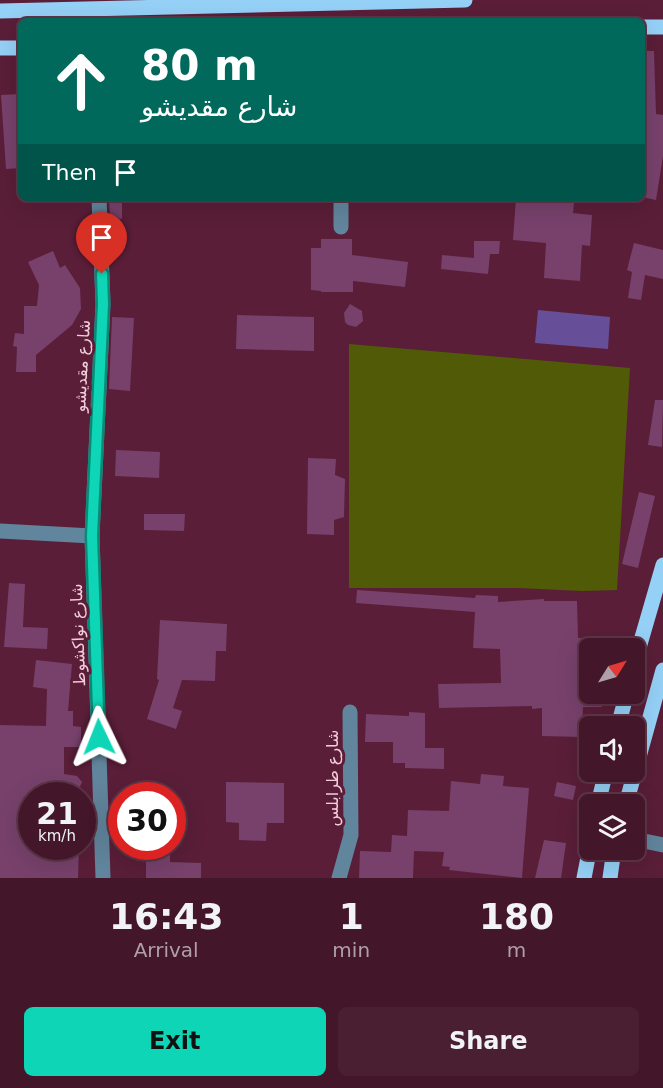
<!DOCTYPE html>
<meta charset="utf-8">
<style>
body{margin:0;font-family:"DejaVu Sans","Noto Naskh Arabic",sans-serif;background:#4b1f32;color:#f1f3f6;height:100vh;display:flex;flex-direction:column;font-size:22px;white-space:nowrap}
*{box-sizing:border-box;margin:0}
p{font-size:20px;color:#af9fa8}
.icon{flex:none;width:33px;height:33px;fill:none;stroke:currentColor;stroke-width:2;stroke-linecap:round;stroke-linejoin:round}
.map{position:relative;height:878px;overflow:hidden}
.side{display:flex;flex-direction:column;background:#44162a;flex:1}
.side>*{flex:none}
.banner{position:absolute;left:18px;top:18px;width:627px;height:183px;border-radius:9px;box-shadow:0 6px 24px #0002,0 0 0 2px #5c3547;background:#00695c;color:#fff;overflow:hidden}
.needle{width:39px;rotate:53deg}
.tools{position:absolute;left:579px;top:638px;display:grid;gap:12px}
.tools a{display:grid;place-items:center;width:66px;height:66px;border-radius:9px;background:#44162a;box-shadow:0 6px 24px #0002,0 0 0 2px #5c3547;font-size:30px}
.speed{position:absolute;left:18px;top:782px;display:flex;gap:12px;font-size:30px;font-weight:700;text-align:center}
.speed>*{display:grid;place-content:center;width:78px;height:78px;border-radius:50%;background:#44162a;box-shadow:0 6px 24px #0002,0 0 0 2px #5c3547;line-height:1}
.speed small{font-size:15px;font-weight:400}
.speed .limit{border:9px solid #d22;background:#fff;color:#111}
.pin{position:absolute;display:grid;place-items:center;width:51px;height:51px;color:#fff;margin:-62px -26px;border-radius:50% 50% 50% 0;rotate:-45deg;box-shadow:0 0 6px #0007}
.pin .icon{rotate:45deg}
.me{position:absolute;width:66px;margin:-33px;rotate:358deg;stroke-linejoin:round;filter:drop-shadow(0 0 4px #0008)}
.turn{display:flex;align-items:center;gap:21px;height:126px;padding:0 24px;font-size:27px}
.turn .icon{width:78px;height:78px;stroke-width:2.5}
.turn b{display:block;font-size:42px;line-height:51px}
.then{display:flex;align-items:center;height:57px;padding:0 24px;background:#0003;gap:12px;font-size:22px}
.eta{display:flex;justify-content:space-evenly;align-items:center;height:102px;text-align:center}
.eta b{font-size:36px;font-weight:600;line-height:42px}
.cta{display:flex;gap:12px;margin-top:auto;padding:12px 24px}
.cta a{flex:1;height:69px;border-radius:9px;background:#0dd5b5;color:#111;font-size:24px;font-weight:600;line-height:69px;text-align:center}
.cta a+a{background:#4b1f32;color:#f1f3f6}
.map>svg:first-child{display:block}
</style>
<div class="map">
<svg width="663" height="878" viewBox="0 0 663 878">
<rect width="100%" height="100%" fill="#5a1e38"/>
<path fill="#515a06" d="M349,344L630,368L617,590L582,591L519,588H349Z"/>
<path fill="#664e99" d="M538,310L610,317L608,349L535,343Z"/>
<g fill="#77416b">
<path d="M642,51H654L656,114L663,115V156L656,200L642,197Z"/>
<path d="M21,94V168L6,169L1,95Z"/>
<path d="M109,198H122V219L110,218Z"/>
<path d="M516,198L574,202L573,213L592,215L590,246L582,245L580,281L544,278L546,243L513,240Z"/>
<path d="M321,239H352V255L408,262L405,287L353,281V292H321V291L311,290V248H321Z"/>
<path d="M474,241H500L499,254H490L488,274L441,269L442,255L474,258Z"/>
<path d="M634,243L663,250V279L645,275L641,300L628,298L632,272L627,270Z"/>
<path d="M53,251L60,268L65,265L80,288L81,309L72,325L36,355V372H16L17,347L13,346L15,333L24,334V306H37L39,285L28,262Z"/>
<path d="M350,304L362,311L363,321L356,327L348,325L345,322L344,313Z"/>
<path d="M237,315L314,317V351L236,349Z"/>
<path d="M112,317L134,318L130,391L109,389Z"/>
<path d="M655,400H663L662,447L648,445Z"/>
<path d="M116,450L160,452L159,478L115,476Z"/>
<path d="M308,458L336,459L335,475L345,479L344,517L334,520V535L307,534Z"/>
<path d="M639,492L655,496L638,568L622,564Z"/>
<path d="M144,514H185L184,531L144,530Z"/>
<path d="M9,583L25,584L23,627L48,628L47,649L4,647Z"/>
<path d="M357,590L475,598L476,595L498,596V602L544,599V601H577L578,638H590V693H601L602,707H583L582,737L542,736V708L532,709V706L439,708L438,684L501,683L500,649L473,648L475,612L356,603Z"/>
<path d="M160,620L227,624L226,651H216L215,681L182,680L173,708L182,711L176,729L147,719L159,680L157,679Z"/>
<path d="M36,660L72,664L68,711H73V726L81,727V747H64V774L77,776L82,782L79,789H64V795H32V846H79L78,878H0V725L46,726L47,689L33,687Z"/>
<path d="M409,712L425,713V748H444V769L405,768V763H393V742H365L366,714L409,716Z"/>
<path d="M481,774L504,776L503,786L529,788L522,878L449,870L450,867L442,866L444,852L414,851L413,878H359L360,851L391,852L392,835L407,836L408,810L449,811L451,781L480,784Z"/>
<path d="M226,782L284,783V823H267L266,841L239,840V823L226,822Z"/>
<path d="M557,782L576,786L573,800L554,796Z"/>
<path d="M544,840L566,843L561,878H535Z"/>
<path d="M146,846H170V862L201,863V878H146Z"/>
</g>
<g fill="none" stroke-linecap="round" stroke-linejoin="round">
<g stroke="#61859c" stroke-width="15">
<path d="M99,198L103,304L92,536L103,878"/>
<path d="M341,227V198"/>
<path d="M0,531L92,536"/>
<path d="M634,839L663,845"/>
<path d="M339,878L351,835L350,712"/>
</g>
<g stroke="#95d0f6" stroke-width="15">
<path d="M0,11L465,0"/>
<path d="M642,27H663"/>
<path d="M0,48H21"/>
<path d="M634,665L663,565"/>
<path d="M618,726L627,693"/>
<path d="M598,804L606,771"/>
<path d="M626,804L663,670"/>
<path d="M584,878L590,847"/>
<path d="M610,878L614,849"/>
</g>
</g>
<g fill="none" stroke-linecap="round" stroke-linejoin="round">
<g stroke="#088a76" stroke-width="15">
<path id="route" d="M99,737L92,536L103,304L102,274"/>
</g>
<use href="#route" stroke="#0dd5b5" stroke-width="10"/>
</g>
<g text-anchor="middle" dominant-baseline="central" stroke-width="6" stroke-linejoin="round" paint-order="stroke">
<g font-size="16" fill="#f4cdda" stroke="#5a1e38">
<text transform="translate(82 366) rotate(-87)">شارع مقديشو</text>
<text transform="translate(78 635) rotate(-92)">شارع نواكشوط</text>
<text transform="translate(332 778) rotate(-90)">شارع طرابلس</text>
</g>
</g>
</svg>
<div class="tools">
<a><svg class="needle" viewBox="-14 -14 28 28"><path d="M0-13l5 13h-10z" fill="#e53935"/><path d="M0 13l5-13h-10z" fill="#af9fa8"/></svg></a>
<a><svg class="icon" aria-label="sound" viewBox="0 0 24 24"><path d="M4 9h4l5-4v14l-5-4H4zM17 9q2 3 0 6"/></svg></a>
<a><svg class="icon" aria-label="layers" viewBox="0 0 24 24"><path d="M12 4l9 5-9 5-9-5zM3 14l9 5 9-5"/></svg></a>
</div>
<div class="speed"><div>21<small>km/h</small></div><div class="limit">30</div></div>
<div class="pin" style="left:102px;top:274px;background:#d93025"><svg class="icon" aria-label="arrive" viewBox="0 0 24 24"><path d="M6 21V4h12l-3 4 3 4H6"/></svg></div>
<svg class="me" style="left:99px;top:737px" viewBox="-20 -20 40 40"><path d="M0-17L14 15 0 8-14 15z" fill="#0dd5b5" stroke="#fff" stroke-width="4"/></svg>
<div class="banner">
<div class="turn"><svg class="icon" aria-label="ahead" viewBox="0 0 24 24"><path d="M12 20V5M6 11l6-6 6 6"/></svg><div><b>80 m</b>شارع مقديشو</div></div>
<div class="then">Then<svg class="icon" aria-label="arrive" viewBox="0 0 24 24"><path d="M6 21V4h12l-3 4 3 4H6"/></svg></div>
</div>
</div>
<section class="side">
<div class="eta">
<div><b>16:43</b><p>Arrival</p></div>
<div><b>1</b><p>min</p></div>
<div><b>180</b><p>m</p></div>
</div>
<div class="cta"><a>Exit</a><a>Share</a></div>
</section>
